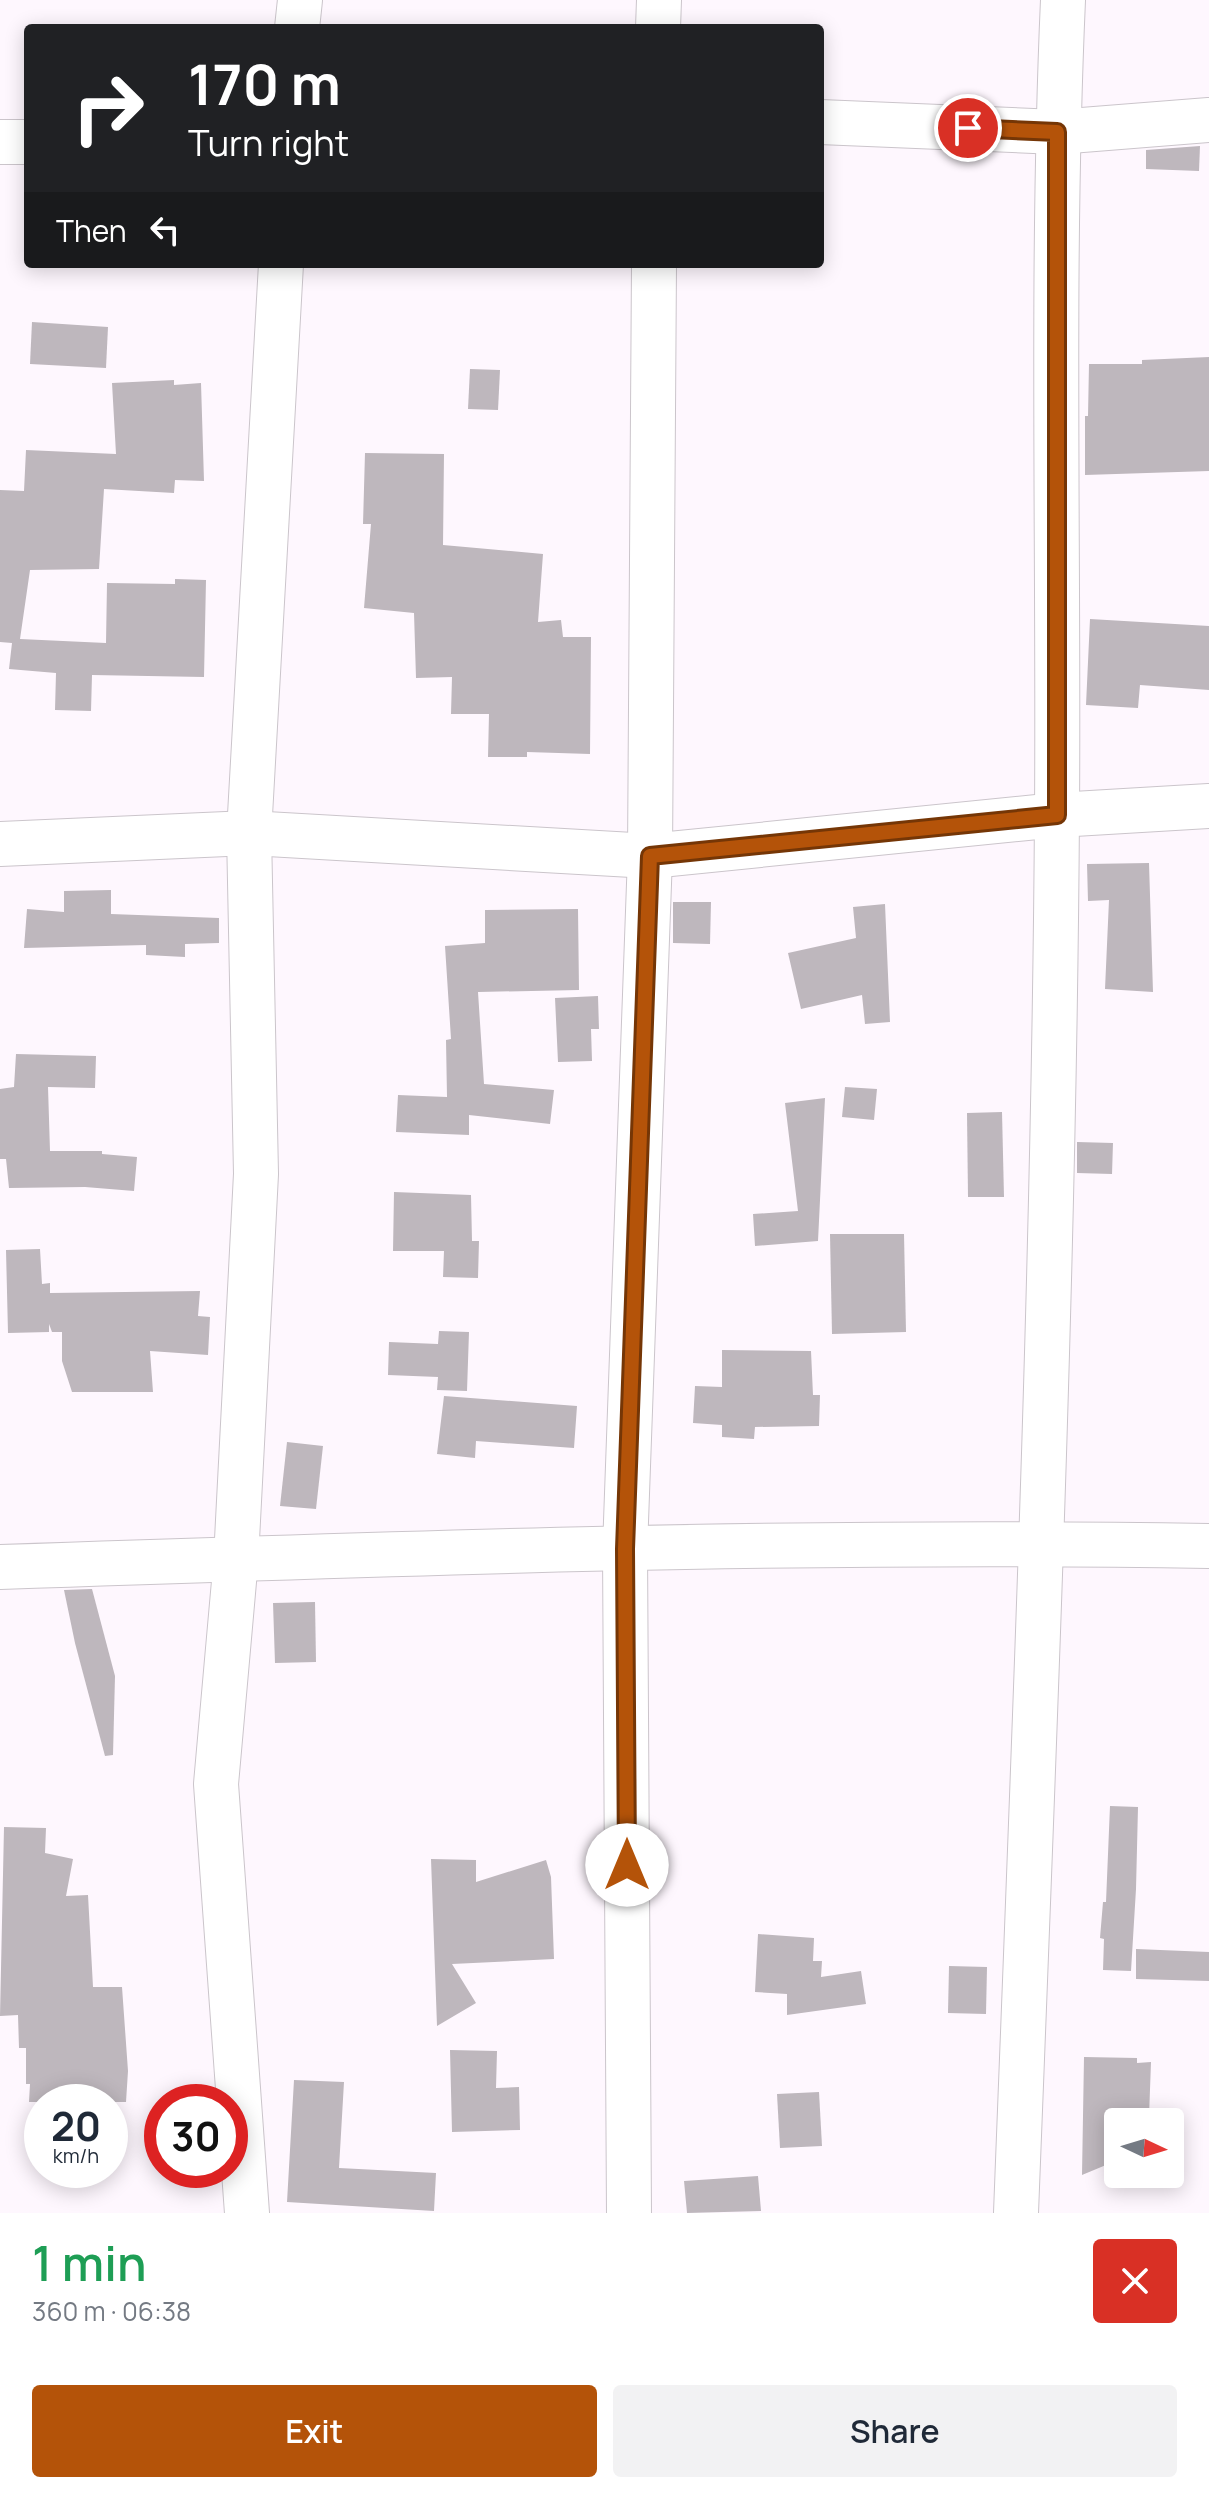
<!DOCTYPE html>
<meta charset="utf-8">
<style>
body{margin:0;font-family:Manrope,sans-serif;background:#f2f2f3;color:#1f2937;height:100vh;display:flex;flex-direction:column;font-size:30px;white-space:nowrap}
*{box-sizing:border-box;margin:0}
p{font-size:26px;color:#747a83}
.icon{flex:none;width:44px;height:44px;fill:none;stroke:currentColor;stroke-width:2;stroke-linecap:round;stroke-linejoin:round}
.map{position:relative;height:2213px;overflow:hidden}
.details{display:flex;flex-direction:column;background:#fff;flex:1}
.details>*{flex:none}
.top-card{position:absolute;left:24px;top:24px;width:800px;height:244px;border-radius:8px;box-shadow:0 4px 20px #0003;background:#202124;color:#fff;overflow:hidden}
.needle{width:52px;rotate:94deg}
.buttons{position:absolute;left:1104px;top:2108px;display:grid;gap:16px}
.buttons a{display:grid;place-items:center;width:80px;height:80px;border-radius:8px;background:#fff;box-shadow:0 4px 20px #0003;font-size:40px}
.speed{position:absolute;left:24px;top:2084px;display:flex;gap:16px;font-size:40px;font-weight:700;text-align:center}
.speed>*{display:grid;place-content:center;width:104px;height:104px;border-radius:50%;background:#fff;box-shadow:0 4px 20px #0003;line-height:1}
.speed small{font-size:20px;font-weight:400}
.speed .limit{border:12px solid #d22;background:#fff;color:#111}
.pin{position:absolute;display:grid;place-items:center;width:68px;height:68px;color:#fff;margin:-34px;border:4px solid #fff;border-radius:50%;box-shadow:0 2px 8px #0007}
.me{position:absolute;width:88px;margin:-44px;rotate:0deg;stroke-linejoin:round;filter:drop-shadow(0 0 6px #0008)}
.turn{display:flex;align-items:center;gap:28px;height:168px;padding:0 32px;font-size:36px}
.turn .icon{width:104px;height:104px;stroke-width:2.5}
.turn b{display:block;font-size:56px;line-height:68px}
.then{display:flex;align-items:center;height:76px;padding:0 32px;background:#0003;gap:16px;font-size:30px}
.round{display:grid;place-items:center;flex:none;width:84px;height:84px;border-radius:8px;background:#f2f2f3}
.head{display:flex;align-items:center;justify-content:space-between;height:136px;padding:0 32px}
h1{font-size:48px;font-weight:600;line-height:60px;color:#1e9e55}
.button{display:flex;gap:16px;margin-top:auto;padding:16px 32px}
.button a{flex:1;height:92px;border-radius:8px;background:#b45309;color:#fff;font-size:32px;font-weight:600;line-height:92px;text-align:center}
.button a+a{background:#f2f2f3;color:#1f2937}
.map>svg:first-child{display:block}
</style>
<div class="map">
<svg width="1209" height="2213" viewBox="0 0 1209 2213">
<rect width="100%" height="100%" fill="#fef7fe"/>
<g fill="#beb7bd">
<path d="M1200,146L1199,171L1146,169V150Z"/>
<path d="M32,322L108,327L106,368L30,364Z"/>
<path d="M1209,357V471L1085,475V416H1088L1089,364H1142V360Z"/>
<path d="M470,369L500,370L498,410L468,409Z"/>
<path d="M174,380V385L201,383L204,481L175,480L174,493L104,489L99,569L30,570L20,639L106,643L107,583L175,584V579L206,580L204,677L92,675L91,711L55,710L56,673L9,669L12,643L0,642V490L24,491L26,450L116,454L112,383Z"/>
<path d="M365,453L444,454L443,545L543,554L538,622L561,620L563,637H591L590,754L527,752V757H488L489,714H451L452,677L416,678L414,613L364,608L371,524H363Z"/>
<path d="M1090,619L1209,626V690L1140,685L1138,708L1086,705Z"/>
<path d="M1149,863L1153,992L1105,989L1109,900L1088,901L1087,864Z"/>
<path d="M111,890V914L219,918V943L185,944V957L146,955V945L24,948L27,909L64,912V891Z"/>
<path d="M673,902H711L710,944L673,943Z"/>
<path d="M885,904L890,1022L865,1024L862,995L801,1009L788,953L856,938L853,907Z"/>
<path d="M578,909L579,990L478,992L484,1084L554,1090L550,1124L469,1115V1135L396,1132L398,1095L447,1097L446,1040L451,1039L445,946L485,943V910Z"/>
<path d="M598,996L599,1029H591L592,1061L558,1062L555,998Z"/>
<path d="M16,1054L96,1056L95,1088L48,1087L50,1151H102V1154L137,1157L134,1191L85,1187L9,1188L6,1159H0V1089L14,1087Z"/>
<path d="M845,1087L877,1089L874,1120L842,1117Z"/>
<path d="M825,1098L818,1241L755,1246L753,1214L798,1211L785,1103Z"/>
<path d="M1002,1112L1004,1197H968L967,1113Z"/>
<path d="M1077,1142L1113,1143L1112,1174L1077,1173Z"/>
<path d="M394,1192L471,1195L472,1241H479L478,1278L443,1277L444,1251H393Z"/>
<path d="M830,1234H904L906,1332L832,1334Z"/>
<path d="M40,1249L42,1284L50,1283V1293L200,1291L198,1316L210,1317L208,1355L150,1351L153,1392H72L62,1361V1332H52L49,1324V1332L8,1333L6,1250Z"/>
<path d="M439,1331L469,1332L467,1391L437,1390L438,1377L388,1375L389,1342L438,1344Z"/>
<path d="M722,1350L811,1351L813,1395H820L819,1426L755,1427L754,1439L722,1437V1425L693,1423L695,1386L722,1387Z"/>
<path d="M444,1396L577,1406L574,1448L476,1441L475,1458L437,1454Z"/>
<path d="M287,1442L323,1446L316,1509L280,1506Z"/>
<path d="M92,1589L115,1676L113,1755L105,1756L75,1643L64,1590Z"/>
<path d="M315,1602L316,1662L275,1663L273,1603Z"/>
<path d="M1110,1806L1138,1807L1136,1889L1131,1971L1103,1970L1104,1939L1100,1938L1103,1902H1106Z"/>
<path d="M4,1827L46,1828L45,1853L73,1859L66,1896L88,1895L93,1987H122L128,2071L126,2102H29L30,2084H26V2048H19L18,2015L0,2016Z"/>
<path d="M431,1859L476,1860V1882L546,1860L551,1877L554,1959L452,1964L476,2003L437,2026Z"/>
<path d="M758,1934L814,1938L813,1961H822L821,1977L861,1971L866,2004L787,2015V1994L755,1992Z"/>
<path d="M1136,1949L1209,1952V1981L1136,1979Z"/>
<path d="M949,1966L987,1967L986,2014L948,2013Z"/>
<path d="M450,2050L497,2051L496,2088L519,2087L520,2130L452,2132Z"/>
<path d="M1084,2057L1137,2058V2063L1151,2062L1149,2117L1118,2116V2160L1082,2175Z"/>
<path d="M294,2080L344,2082L339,2168L436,2173L434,2211L287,2202Z"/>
<path d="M819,2092L822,2146L780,2148L777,2094Z"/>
<path d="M758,2176L761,2211L687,2213L684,2181Z"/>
</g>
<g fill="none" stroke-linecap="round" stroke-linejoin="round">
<g stroke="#cbc5cb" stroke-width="46">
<g id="minor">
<path d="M297,28L300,0"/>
<path d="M658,28L659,0"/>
<path d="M820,122L1057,132L1209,120"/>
<path d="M0,142H28"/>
<path d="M0,844L249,833L650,856L1057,815L1209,806"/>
<path d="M0,1567C403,1553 806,1539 1209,1546"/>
<path d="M247,2213L216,1784L236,1559L256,1174L249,833L281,264"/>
<path d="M629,2213L625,1549L650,856L654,264"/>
<path d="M1016,2213C1034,1746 1054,1279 1057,812C1059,541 1051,270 1063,0"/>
</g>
</g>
<use href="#minor" stroke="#fff" stroke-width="44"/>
</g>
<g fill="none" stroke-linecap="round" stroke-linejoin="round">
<g stroke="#753606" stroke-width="20">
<path id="route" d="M627,1865L625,1549L650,856L1057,815V132L968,128"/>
</g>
<use href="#route" stroke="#b45309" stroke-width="14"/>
</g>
</svg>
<div class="buttons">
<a><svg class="needle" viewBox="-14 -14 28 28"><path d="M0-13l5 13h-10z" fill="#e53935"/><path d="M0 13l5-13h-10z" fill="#747a83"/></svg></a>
</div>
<div class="speed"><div>20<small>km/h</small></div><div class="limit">30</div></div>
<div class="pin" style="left:968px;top:128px;background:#d93025"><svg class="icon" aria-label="arrive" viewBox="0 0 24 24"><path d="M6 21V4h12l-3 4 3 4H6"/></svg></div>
<svg class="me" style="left:627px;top:1865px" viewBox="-20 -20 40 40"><circle r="19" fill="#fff"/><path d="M0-13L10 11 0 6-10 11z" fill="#b45309"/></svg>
<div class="top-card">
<div class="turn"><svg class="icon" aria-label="right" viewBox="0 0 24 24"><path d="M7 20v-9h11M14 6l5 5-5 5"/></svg><div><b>170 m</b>Turn right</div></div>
<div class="then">Then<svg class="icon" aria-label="left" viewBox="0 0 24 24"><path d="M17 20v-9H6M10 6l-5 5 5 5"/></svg></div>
</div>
</div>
<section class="details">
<div class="head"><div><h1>1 min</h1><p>360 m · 06:38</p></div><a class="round" style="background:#d93025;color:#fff"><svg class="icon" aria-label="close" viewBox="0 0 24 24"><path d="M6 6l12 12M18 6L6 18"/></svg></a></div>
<div class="button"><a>Exit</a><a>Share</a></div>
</section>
